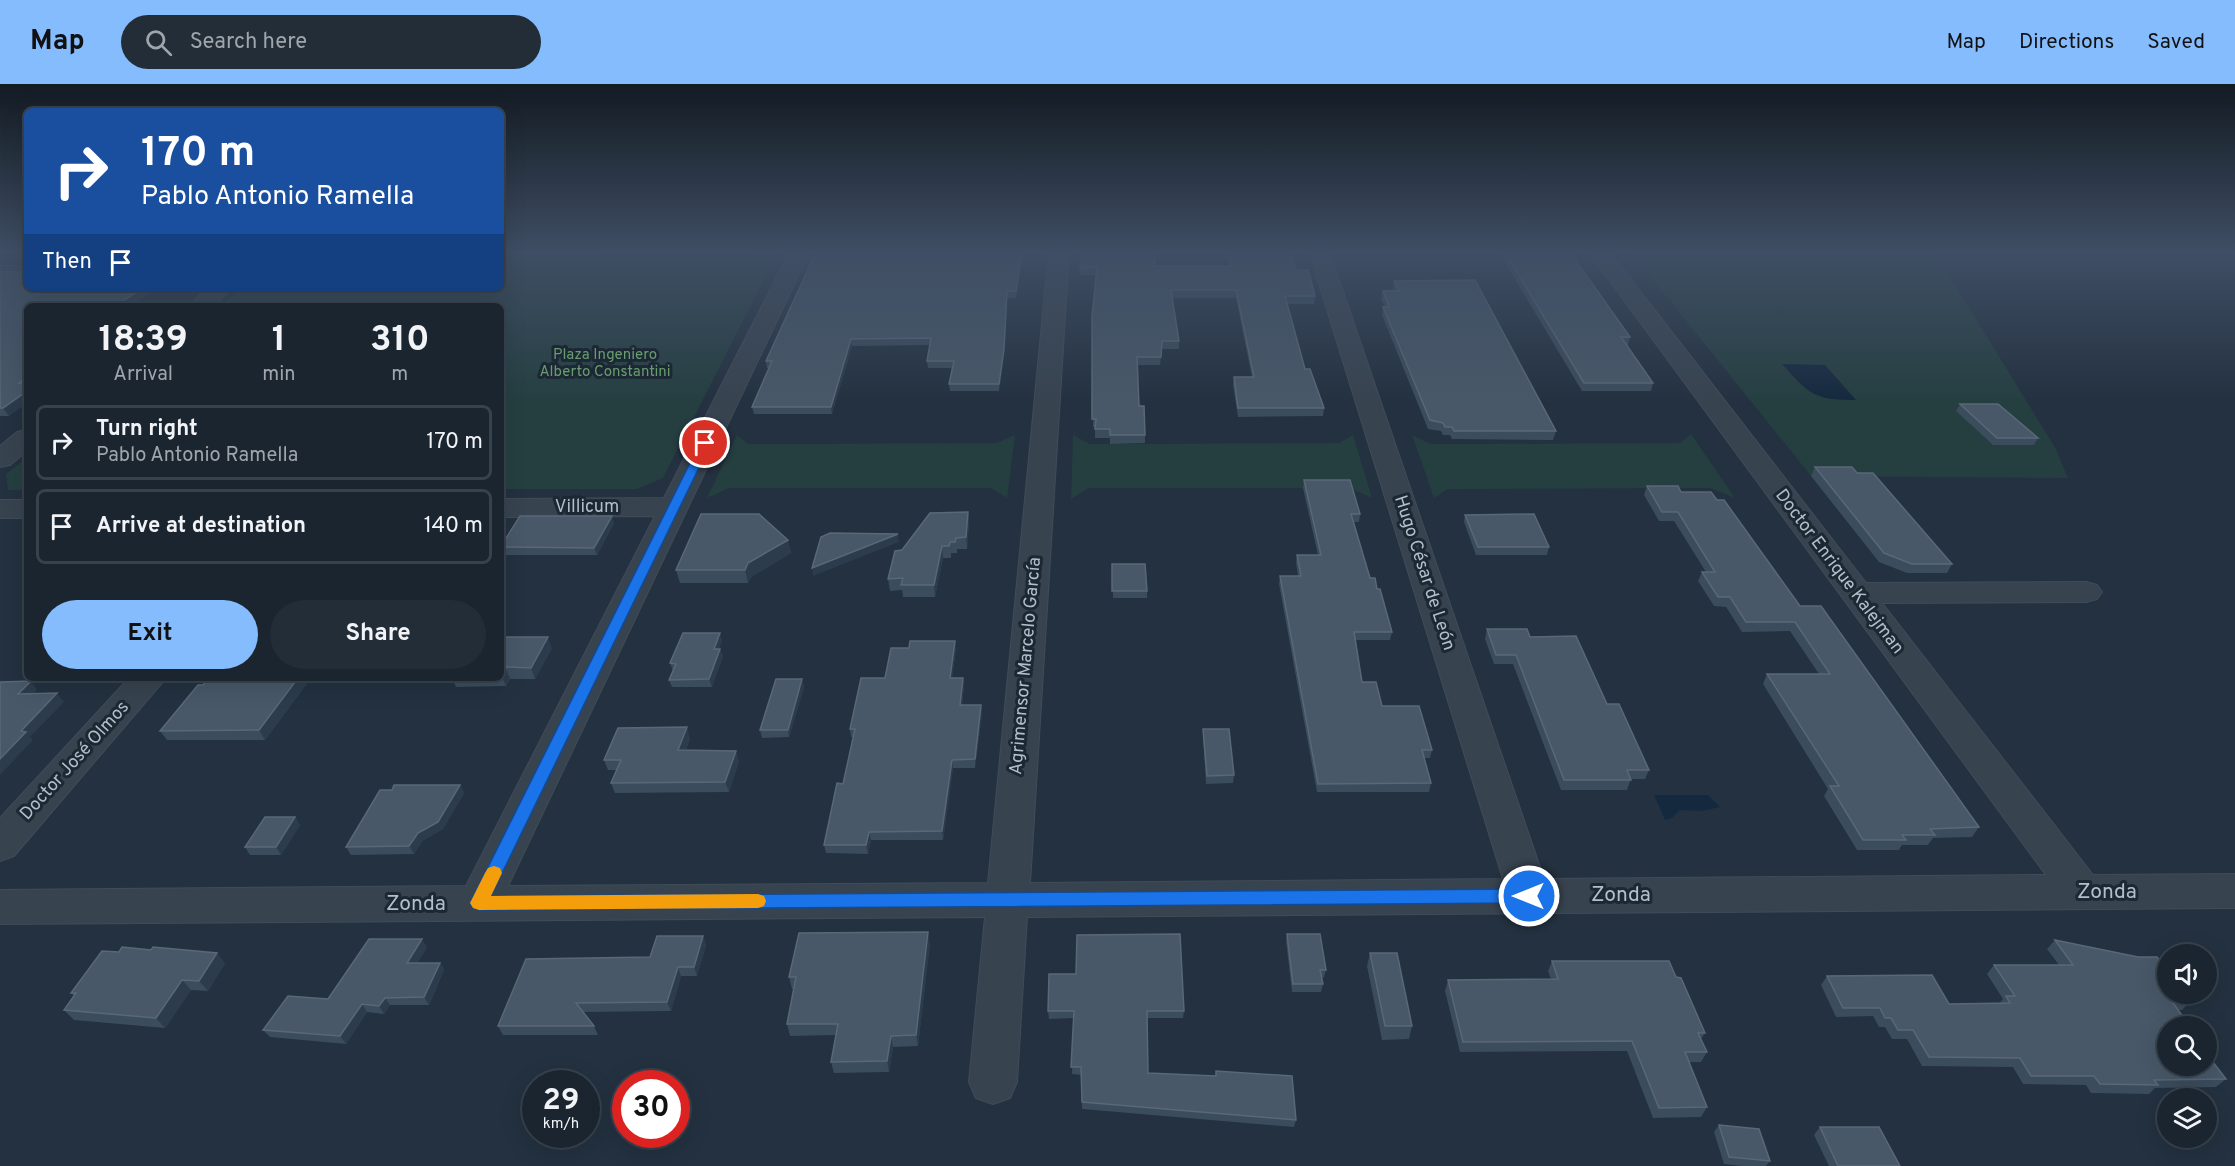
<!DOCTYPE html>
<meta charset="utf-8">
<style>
body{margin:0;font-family:Overpass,sans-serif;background:#232d38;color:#f1f3f6;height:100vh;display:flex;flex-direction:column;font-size:22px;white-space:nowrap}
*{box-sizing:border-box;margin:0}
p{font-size:20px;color:#9fa5ab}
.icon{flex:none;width:33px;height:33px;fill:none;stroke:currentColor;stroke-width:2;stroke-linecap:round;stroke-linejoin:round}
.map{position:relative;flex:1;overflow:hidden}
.panel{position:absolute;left:24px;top:219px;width:480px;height:378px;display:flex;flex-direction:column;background:#1a2530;border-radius:9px;box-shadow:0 6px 24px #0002,0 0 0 2px #38424c}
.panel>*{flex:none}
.top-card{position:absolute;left:24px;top:24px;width:480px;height:183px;border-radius:9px;box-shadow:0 6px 24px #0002,0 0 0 2px #38424c;background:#1a4fa0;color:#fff;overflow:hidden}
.buttons{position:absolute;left:2157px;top:860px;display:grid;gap:12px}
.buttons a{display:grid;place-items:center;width:60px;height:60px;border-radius:50%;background:#1a2530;box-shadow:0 6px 24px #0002,0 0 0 2px #38424c;font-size:30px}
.speed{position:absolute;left:522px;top:986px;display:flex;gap:12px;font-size:30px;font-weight:700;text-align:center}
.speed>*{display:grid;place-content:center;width:78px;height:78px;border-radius:50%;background:#1a2530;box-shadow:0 6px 24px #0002,0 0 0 2px #38424c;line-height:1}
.speed small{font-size:15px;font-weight:400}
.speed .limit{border:9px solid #d22;background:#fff;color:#111}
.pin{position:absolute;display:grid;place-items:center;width:51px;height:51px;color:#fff;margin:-26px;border:3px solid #fff;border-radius:50%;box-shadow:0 2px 6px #0007}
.me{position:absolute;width:66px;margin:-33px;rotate:270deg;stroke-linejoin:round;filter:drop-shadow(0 0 4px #0008)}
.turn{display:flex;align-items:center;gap:21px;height:126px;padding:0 18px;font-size:27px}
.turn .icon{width:78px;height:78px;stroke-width:2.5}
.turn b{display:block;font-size:42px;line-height:51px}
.then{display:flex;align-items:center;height:57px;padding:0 18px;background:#0003;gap:12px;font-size:22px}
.eta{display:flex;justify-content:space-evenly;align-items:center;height:102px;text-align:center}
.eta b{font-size:36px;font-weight:700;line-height:42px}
.action{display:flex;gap:12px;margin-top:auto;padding:12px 18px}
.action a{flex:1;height:69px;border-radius:36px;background:#85bcfe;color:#111;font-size:24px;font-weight:700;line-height:69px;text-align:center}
.action a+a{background:#232d38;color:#f1f3f6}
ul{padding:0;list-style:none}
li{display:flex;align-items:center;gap:18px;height:75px;margin:0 12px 9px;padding:0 6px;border:3px solid #38424c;border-radius:9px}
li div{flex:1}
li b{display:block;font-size:22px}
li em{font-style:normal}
header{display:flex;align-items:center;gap:36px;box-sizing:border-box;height:84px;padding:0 30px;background:#85bcfe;color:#111}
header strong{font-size:28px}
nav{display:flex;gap:33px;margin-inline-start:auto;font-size:21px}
.search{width:420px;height:54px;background:#232d38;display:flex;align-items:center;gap:15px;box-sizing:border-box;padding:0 21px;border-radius:33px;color:#9fa5ab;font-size:22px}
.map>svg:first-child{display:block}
</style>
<header>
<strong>Map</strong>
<div class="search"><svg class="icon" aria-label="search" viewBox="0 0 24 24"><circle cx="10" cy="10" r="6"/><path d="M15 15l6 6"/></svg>Search here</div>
<nav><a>Map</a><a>Directions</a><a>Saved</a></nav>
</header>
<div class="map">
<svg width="2235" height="1082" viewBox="0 0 2235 1082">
<rect width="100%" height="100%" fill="#233140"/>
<g fill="#253f41">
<path d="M1630,167H1934L2056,365L2068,394L1811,392Z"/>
<path d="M522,168H596L601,174H746L765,168L776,172L663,394L637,405H501V222H220L236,209L255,204H501V174Z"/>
<path d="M1691,350L1735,414L1710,404L1448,405L1434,414L1412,351L1431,360L1680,359Z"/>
<path d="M737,351L748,360L996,359L1015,351L1007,414L991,404H729L707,414Z"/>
<path d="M1073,351L1090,360H1110L1339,359L1353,351L1372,414L1350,404H1089L1071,415Z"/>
<path d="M27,374V406H8L6,390Z"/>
</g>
<g fill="#15293e">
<path d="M1782,280L1825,281L1856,316C1814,316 1810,311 1782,280Z"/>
<path d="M1654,711H1708L1720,723L1702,727L1680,726L1672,734L1665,736Z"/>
</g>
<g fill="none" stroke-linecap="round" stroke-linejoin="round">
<g stroke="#404c58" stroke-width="2">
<g id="minor">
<path d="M790,167H810L508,802L988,799L1049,167H1069L1030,799L1503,795L1309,167H1329L1544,795L2046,791L1588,167H1609L1866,499L2086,498L2097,501L2102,508L2097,515L2086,518L1882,519L2093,791L2235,790V824L1027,833L1017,998L1010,1014L993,1020L976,1014L969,998L985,833L0,840V806L466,802L655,432L501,433V415L664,414Z"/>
<rect x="0" y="182" width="27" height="12"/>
<path d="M208,204H233L213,222H188Z"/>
<path d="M27,346V367L10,381L0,383V362L17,348Z"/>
<rect x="0" y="416" width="27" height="18"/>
<path d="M129,594H166L14,772L0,777V734Z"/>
</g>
</g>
<use href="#minor" fill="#37434f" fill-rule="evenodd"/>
</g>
<g fill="#3b4c5c">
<path d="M1023,167L1016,214H1007L1004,272L999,307H950L949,300L952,284H928L927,277L930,261L852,262L832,330H754L752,323L769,284H767L766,277L823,170Z"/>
<path d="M1081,167L1155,182H1229L1227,167H1290L1296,186L1315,212L1314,220H1287L1305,285L1324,324L1323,332L1238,333L1233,301L1234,293H1252L1236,214H1172L1179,257V265H1162L1160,281H1138L1139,322L1145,351V359L1110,360V354H1095V343H1093L1092,232L1096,191H1080Z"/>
<path d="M1498,167H1569L1630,253L1628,261H1627L1653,299L1651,307H1582Z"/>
<path d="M27,169V204H156L131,222H27L9,332H0V188H24L25,179L21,172Z"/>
<path d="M1394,197L1556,347L1553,356L1452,355L1450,351H1443L1441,347L1428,345L1382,231L1383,223H1385L1381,215L1383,207H1394L1393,204Z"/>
<path d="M1960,320L2038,354L2034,361H1993L1956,327Z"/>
<path d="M1815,383L1857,389L1952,480L1947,489H1907L1879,478L1811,392Z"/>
<path d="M1304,396L1360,430L1359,438H1354L1370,494L1377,505L1392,548L1390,556H1356L1362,598L1382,622L1432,666L1430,674H1424L1431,699L1429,708H1317L1279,500L1280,492H1298L1296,479L1297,471H1318L1303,404Z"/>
<path d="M1647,402L1681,408L1717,416L1800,522L1979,743L1972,753L1933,754L1928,761H1902L1899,766H1857L1824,712L1828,705L1763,600L1767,590H1819L1790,547L1742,548L1726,523L1714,522L1698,497L1702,488H1706L1674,437H1659L1644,411Z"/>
<path d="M968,428L969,440L967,465H957V469H951V474H943L935,513H903L902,506L890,507L888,495L902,466Z"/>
<path d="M1465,431L1549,463L1547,471H1476L1464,438Z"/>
<path d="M614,439L597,471H503L501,466V462Z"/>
<path d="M788,456L791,469L751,493L748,499H680L676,486Z"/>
<path d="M1112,480L1147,507V514H1113Z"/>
<path d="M1487,545L1530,553L1607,620L1649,686L1645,695H1631L1627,706H1561L1513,580H1494L1485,555Z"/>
<path d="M501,553L552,564L535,595H510L506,602L456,603L452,594H501Z"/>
<path d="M722,556L719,565H720L723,572L712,603H672L669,596L673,587L670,579Z"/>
<path d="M956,565L952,594H963L964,602L962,621H981L982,629L975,684H953L943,756H871L868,770L826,769L824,761L843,700L853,653H851L850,645L885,594Z"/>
<path d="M311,594L265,656H167L160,647L203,601Z"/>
<path d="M802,595L804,603L789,653L762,654L760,646Z"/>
<path d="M1203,645L1234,691L1233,699L1206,700L1203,653Z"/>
<path d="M690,654L686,666L739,677L729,708L615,709L611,699L616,686H608L604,676Z"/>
<path d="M460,701L464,709L443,745L422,757L414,770L351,771L346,763L392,706Z"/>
<path d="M295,733L300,741L281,771H250L245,763Z"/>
<path d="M1287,850L1326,886L1324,893L1322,894L1323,900L1321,908H1292L1286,857Z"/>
<path d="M703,852L706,861L697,892H681L671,927L583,928L594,942L598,951H503L498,942L650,873Z"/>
<path d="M2055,856L2191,917L2182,926H2178L2168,942L2226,995L2216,1003L2155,1004L2149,1010L2091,1009L2086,1001L2023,1000L2013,983L1922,982L1907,955H1892L1885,943H1879L1873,932L1836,933L1821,901L1827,892L1949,920H1999L2003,915L1987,890L1994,881H2059L2047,865Z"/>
<path d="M930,859L918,962L893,963L889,988L834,989L831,978L836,951L790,952L787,940L794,905H792L789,893Z"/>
<path d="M427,863L417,879H440L444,886L429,921H390L384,930L367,928L346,960L270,953L263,946L328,915Z"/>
<path d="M1370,869L1412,942L1409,955L1382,956L1367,882Z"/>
<path d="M1552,877L1676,893L1705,949L1701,955L1707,968L1701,978H1689L1707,1023L1701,1033L1653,1034L1627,967L1460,968L1445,907L1448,896L1551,895L1548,887Z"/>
<path d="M225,879L208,907L191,906L165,944L74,936L64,926L74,912L71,909Z"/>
<path d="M1048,927H1184L1183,934H1147L1148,989L1296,1036L1294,1043L1082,1025V991L1072,990L1074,934L1049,935Z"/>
<path d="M1719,1041L1770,1077L1766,1082H1742L1724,1080L1714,1048Z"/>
<path d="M1820,1043L1900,1082H1829L1814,1051Z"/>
</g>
<g fill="#2c3c4c">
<path d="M1022,167H1023L1016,214V207Z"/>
<path d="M142,204H156L131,222H116Z"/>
<path d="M1007,207L1004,272L999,307V300Z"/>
<path d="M851,255L852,262L832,330L831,323Z"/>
<path d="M27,293V305L19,299Z"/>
<path d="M27,307V319L9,332L3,324Z"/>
<path d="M968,428L969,440L967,465L966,453Z"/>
<path d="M612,432L614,439L597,471L594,464Z"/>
<path d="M898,450L899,458L813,492L812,484Z"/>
<path d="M788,456L791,469L751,493L748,499L745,486L748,479Z"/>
<path d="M942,462L943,474L935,513L934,501Z"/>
<path d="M720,549L722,556L716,573L714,565Z"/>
<path d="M548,553L552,564L535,595L531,584Z"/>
<path d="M955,557L956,565L951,602L950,594Z"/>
<path d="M720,565L723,572L712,603L709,595Z"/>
<path d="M505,583L510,595L506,602L501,591Z"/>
<path d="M298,594H311L265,656L259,646Z"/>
<path d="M963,594L964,602L961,629L960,621Z"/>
<path d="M802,595L804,603L789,653L788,646Z"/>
<path d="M31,597L37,606L25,618L18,610Z"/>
<path d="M57,609L64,618L30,653L33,656L0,691V675L21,647Z"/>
<path d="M981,621L982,629L975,684V675Z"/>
<path d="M687,643L690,654L682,676L678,666Z"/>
<path d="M736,667L739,677L729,708L725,698Z"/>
<path d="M952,676L953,684L943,756L942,747Z"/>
<path d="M460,701L464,709L443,745L422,757L414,770L409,762L418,749Z"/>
<path d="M295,733L300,741L281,771L276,763Z"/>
<path d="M869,748L871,756L868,770L866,761Z"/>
<path d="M928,848L930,859L918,962L916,951Z"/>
<path d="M703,852L706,861L697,892L694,883Z"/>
<path d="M422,855L427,863L412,886L407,879Z"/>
<path d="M217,869L225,879L208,907L199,897Z"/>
<path d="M440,879L444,886L429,921L424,913Z"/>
<path d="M678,883L681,892L671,927L667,918Z"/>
<path d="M182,896L191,906L165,944L156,934Z"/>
<path d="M385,914L390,921L384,930L379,922Z"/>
<path d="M362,920L367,928L346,960L340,952Z"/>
<path d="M891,952L893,963L889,988L887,977Z"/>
</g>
<g fill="#485868" stroke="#596877" stroke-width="1.5">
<path d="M831,167H1022L1016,207H1007L1004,265L999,300H949L954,277H927L931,254L851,255L831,323H752L772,277H766L815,170H823Z"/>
<path d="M1081,167H1154L1155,182H1231L1228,167H1290L1296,186H1308L1315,212H1285L1305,285H1310L1324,324H1238L1234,293H1254L1236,206H1171L1179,257H1162L1161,273H1137L1139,322H1144L1145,351H1110V345H1095L1096,335H1092V232L1097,183L1080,184Z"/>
<path d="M1504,167H1569L1630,253H1621L1653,299H1584Z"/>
<path d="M27,169V204H142L116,222H27V293L19,299H27V307L3,324H0V188H24L25,175L21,172Z"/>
<path d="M1475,196L1556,347H1454L1452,343H1445L1443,339L1430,336L1383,223H1389L1383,207H1399L1394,197Z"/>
<path d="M1960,320H1998L2038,354H1997Z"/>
<path d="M1815,383H1852L1857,389H1873L1952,480H1912L1884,469Z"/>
<path d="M1304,396H1350L1360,430H1351L1370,494H1375L1377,505H1380L1392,548H1354L1362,598H1376L1382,622H1419L1432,666H1422L1431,699L1318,700L1280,492H1301L1297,471H1321Z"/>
<path d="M1647,402H1678L1681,408H1711L1717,416H1724L1800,522H1821L1979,743L1930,745L1935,751H1902L1906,756H1863L1830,702H1839L1767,590H1830L1795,538H1746L1730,513H1718L1702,488H1715L1678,428H1662Z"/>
<path d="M968,428L966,453L956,454L955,458H950L949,462H942L934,501H901L903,494L888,495L895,467L902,466L930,429Z"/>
<path d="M701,430H759L788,456L748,479L745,486H676Z"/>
<path d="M1534,430L1549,463H1478L1465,431Z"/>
<path d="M520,432H612L594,464L501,463V462Z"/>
<path d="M830,449L898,450L812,484L821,453Z"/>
<path d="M1112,480H1145L1147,507H1112Z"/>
<path d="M1487,545H1527L1530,553L1576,552L1607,620H1619L1649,686H1627L1631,696H1564L1516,571H1496Z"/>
<path d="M683,549H720L714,565H720L709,595L669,596L676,580L670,579Z"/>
<path d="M501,553H548L531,584L505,583L501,591Z"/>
<path d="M910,557H955L950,594H963L960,621H981L975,675L952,676L942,747L869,748L866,761H824L837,699L843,700L855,645H850L861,594H885L891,564H909Z"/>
<path d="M209,594H298L259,646L160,647L198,601H203Z"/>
<path d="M776,595H802L788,646H760Z"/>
<path d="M31,597L18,610L57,609L21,647L26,648L0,675V598Z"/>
<path d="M687,643L678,666L736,667L725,698L611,699L621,676H604L618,644Z"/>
<path d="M1203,645H1229L1234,691L1207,692Z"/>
<path d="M394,701H460L438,738L418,749L409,762L346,763L380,706H392Z"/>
<path d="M265,733H295L276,763H245Z"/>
<path d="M928,848L916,951L891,952L887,977L831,978L838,940H787L796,893H789L799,849Z"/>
<path d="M1180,850L1184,927H1147L1148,989L1216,992V987L1292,992L1296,1036L1082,1018L1081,983H1071L1074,927H1048L1049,890H1076L1077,851Z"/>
<path d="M1287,850H1320L1326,886H1320L1323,900H1293Z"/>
<path d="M657,852H703L694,883H678L667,918L576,919L594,942H498L526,875L650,873Z"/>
<path d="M369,855H422L407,879H440L424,913L385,914L379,922L362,920L340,952L263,946L288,912L328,915Z"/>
<path d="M2055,856L2138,873H2157L2168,887V909H2185L2191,917L2173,919L2190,942H2168V981H2206V969L2226,995L2154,996L2158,1001L2100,1000L2094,992H2031L2020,974L1929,973L1913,946H1898L1891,934H1885L1880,924H1843L1827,892L1932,891L1949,920L2010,919L2006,912H2015L1994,881H2073Z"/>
<path d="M122,863L151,866L153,863L217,869L199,897L182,896L156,934L64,926L76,909H71L102,867L119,868Z"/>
<path d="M1370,869H1397L1412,942H1385Z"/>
<path d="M1552,877H1669L1676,893L1681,894L1705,949H1698L1707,968H1685L1707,1023L1659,1024L1632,957L1463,958L1448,896L1558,895Z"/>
<path d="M1719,1041L1759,1045L1770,1077L1729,1073Z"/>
<path d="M1820,1043H1879L1900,1082H1838Z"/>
</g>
<linearGradient id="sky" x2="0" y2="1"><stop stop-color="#131b23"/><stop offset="0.53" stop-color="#3f4e64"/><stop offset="1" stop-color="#3f4e64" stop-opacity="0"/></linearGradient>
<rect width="2235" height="318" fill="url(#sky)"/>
<path fill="#1a73e8" stroke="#114b97" stroke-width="1.5" d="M705,356L711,359L491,812L1529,805L1535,807L1537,812L1535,817L1529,819L479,826L473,824L470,819L700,359Z"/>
<path fill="#f59e0b" d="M494,782L500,784L502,789L491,812L758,810L764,812L766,817L764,822L758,824L479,826L473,824L470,819L485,789L488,784Z"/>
<g text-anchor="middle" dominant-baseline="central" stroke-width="6" stroke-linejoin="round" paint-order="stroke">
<g font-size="15" fill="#699d71" stroke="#1c2834">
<text x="605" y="271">Plaza Ingeniero<tspan x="605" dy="17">Alberto Constantini</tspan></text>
</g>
<g font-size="18" fill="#b3beca" stroke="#1c2834">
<text x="587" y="423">Villicum</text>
<text transform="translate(1839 488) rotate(53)">Doctor Enrique Kalejman</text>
<text transform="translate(1424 489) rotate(72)">Hugo César de León</text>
<text transform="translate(1026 582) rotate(-85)">Agrimensor Marcelo García</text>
<text transform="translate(75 677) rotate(-48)">Doctor José Olmos</text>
</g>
<g font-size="21" fill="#b3beca" stroke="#1c2834">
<text x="2107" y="808">Zonda</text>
<text x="1621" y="811">Zonda</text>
<text x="416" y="820">Zonda</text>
</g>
</g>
</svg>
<div class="buttons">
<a><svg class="icon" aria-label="sound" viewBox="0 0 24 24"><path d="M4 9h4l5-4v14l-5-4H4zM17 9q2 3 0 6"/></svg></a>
<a><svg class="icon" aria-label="search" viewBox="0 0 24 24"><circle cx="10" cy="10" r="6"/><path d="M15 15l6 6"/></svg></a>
<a><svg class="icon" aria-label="layers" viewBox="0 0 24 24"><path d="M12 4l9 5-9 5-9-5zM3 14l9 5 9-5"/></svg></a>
</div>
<div class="speed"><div>29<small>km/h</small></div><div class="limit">30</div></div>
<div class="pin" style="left:705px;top:359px;background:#d93025"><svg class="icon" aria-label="arrive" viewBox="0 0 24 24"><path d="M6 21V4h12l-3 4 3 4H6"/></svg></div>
<svg class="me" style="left:1529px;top:812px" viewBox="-20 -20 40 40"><circle r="17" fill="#1a73e8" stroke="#fff" stroke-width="3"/><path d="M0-11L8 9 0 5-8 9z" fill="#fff"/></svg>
<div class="top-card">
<div class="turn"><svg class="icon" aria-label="right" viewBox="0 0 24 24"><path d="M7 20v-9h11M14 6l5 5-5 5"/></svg><div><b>170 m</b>Pablo Antonio Ramella</div></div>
<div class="then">Then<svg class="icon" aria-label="arrive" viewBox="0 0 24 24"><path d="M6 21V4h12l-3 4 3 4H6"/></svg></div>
</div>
<section class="panel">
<div class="eta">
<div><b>18:39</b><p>Arrival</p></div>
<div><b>1</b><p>min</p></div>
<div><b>310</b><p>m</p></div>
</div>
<ul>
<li><svg class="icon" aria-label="right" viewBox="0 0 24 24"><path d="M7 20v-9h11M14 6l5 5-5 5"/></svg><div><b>Turn right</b><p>Pablo Antonio Ramella</p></div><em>170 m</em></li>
<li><svg class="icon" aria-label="arrive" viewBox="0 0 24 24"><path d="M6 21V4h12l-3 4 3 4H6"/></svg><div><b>Arrive at destination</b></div><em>140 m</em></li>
</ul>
<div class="action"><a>Exit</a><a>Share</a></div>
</section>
</div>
